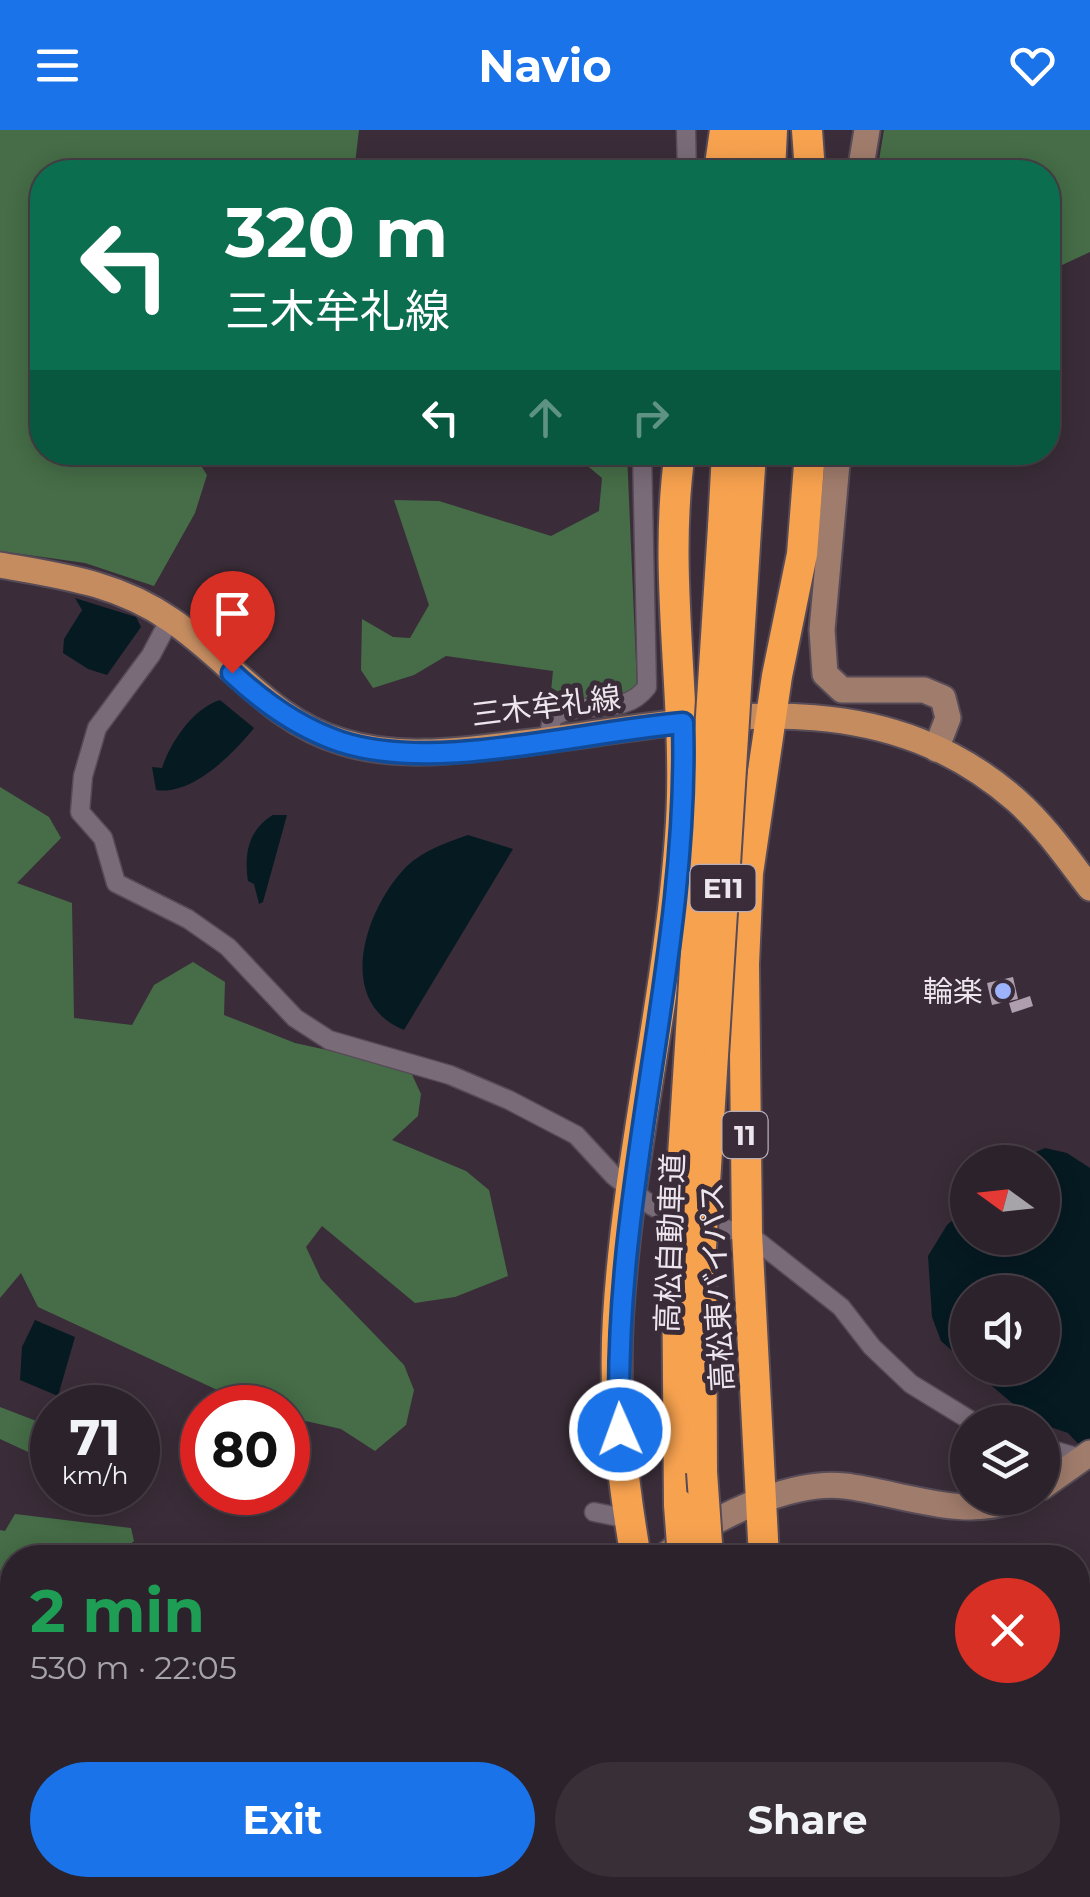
<!DOCTYPE html>
<meta charset="utf-8">
<style>
body{margin:0;font-family:Montserrat,"Noto Sans JP",sans-serif;background:#382f37;color:#f1f3f6;height:100vh;display:flex;flex-direction:column;font-size:38px;white-space:nowrap}
*{box-sizing:border-box;margin:0}
p{font-size:32px;color:#a6a4a9}
.icon{flex:none;width:55px;height:55px;fill:none;stroke:currentColor;stroke-width:2;stroke-linecap:round;stroke-linejoin:round}
.map{position:relative;flex:1;overflow:hidden}
.sheet{position:absolute;left:0px;top:1415px;width:1090px;height:352px;display:flex;flex-direction:column;background:#2c222b;border-radius:40px 40px 0 0;box-shadow:0 5px 25px #0003,0 0 0 2px #483f47}
.sheet>*{flex:none}
.hud{position:absolute;left:30px;top:30px;width:1030px;height:305px;border-radius:40px;box-shadow:0 5px 25px #0003,0 0 0 2px #483f47;background:#0b6e4f;color:#fff;overflow:hidden}
.needle{width:65px;rotate:285deg}
.buttons{position:absolute;left:950px;top:1015px;display:grid;gap:20px}
.buttons a{display:grid;place-items:center;width:110px;height:110px;border-radius:50%;background:#2c222b;box-shadow:0 5px 25px #0003,0 0 0 2px #483f47;font-size:50px}
.speed{position:absolute;left:30px;top:1255px;display:flex;gap:20px;font-size:50px;font-weight:700;text-align:center}
.speed>*{display:grid;place-content:center;width:130px;height:130px;border-radius:50%;background:#2c222b;box-shadow:0 5px 25px #0003,0 0 0 2px #483f47;line-height:1}
.speed small{font-size:25px;font-weight:400}
.speed .limit{border:15px solid #d22;background:#fff;color:#111}
.pin{position:absolute;display:grid;place-items:center;width:85px;height:85px;color:#fff;margin:-102px -42px;border-radius:50% 50% 50% 0;rotate:-45deg;box-shadow:0 0 10px #0007}
.pin .icon{rotate:45deg}
.me{position:absolute;width:110px;margin:-55px;rotate:358deg;stroke-linejoin:round;filter:drop-shadow(0 0 8px #0008)}
.turn{display:flex;align-items:center;gap:35px;height:210px;padding:0 30px;font-size:45px}
.turn .icon{width:130px;height:130px;stroke-width:2.5}
.turn b{display:block;font-size:70px;line-height:85px}
.lanes{display:flex;align-items:center;height:95px;padding:0 30px;background:#0003;justify-content:center;gap:50px;direction:ltr}
.lanes .off{opacity:.35}
.round{display:grid;place-items:center;flex:none;width:105px;height:105px;border-radius:52px;background:#382f37}
.head{display:flex;align-items:center;justify-content:space-between;height:170px;padding:0 30px}
h1{font-size:60px;font-weight:700;line-height:75px;color:#1e9e55}
.button{display:flex;gap:20px;margin-top:auto;padding:20px 30px}
.button a{flex:1;height:115px;border-radius:60px;background:#1a73e8;color:#fff;font-size:40px;font-weight:700;line-height:115px;text-align:center}
.button a+a{background:#382f37;color:#f1f3f6}
header{display:flex;justify-content:space-between;align-items:center;height:130px;padding:0 30px;background:#1a73e8;color:#fff;font-size:45px;font-weight:700}
.map>svg:first-child{display:block}
</style>
<header><svg class="icon" aria-label="menu" viewBox="0 0 24 24"><path d="M4 6h16M4 12h16M4 18h16"/></svg>Navio<svg class="icon" aria-label="heart" viewBox="0 0 24 24"><path d="M12 20l-8-8c-3-5 5-10 8-4 3-6 11-1 8 4z"/></svg></header>
<div class="map">
<svg width="1090" height="1767" viewBox="0 0 1090 1767">
<rect width="100%" height="100%" fill="#3a2d39"/>
<g fill="#466d47">
<path d="M0,0H359L354,42H42V322L193,323L207,345L195,383L154,456L85,433L0,421Z"/>
<path d="M884,0H1090V122L1060,136L1048,204V42H877Z"/>
<path d="M572,323H627L637,556L618,567L550,572L553,541L446,526L414,545L373,558L361,540L362,489L393,507L410,508L429,475L394,370L439,371L551,406L599,381L602,348Z"/>
<path d="M0,657L49,687L61,708L17,753L72,773L74,888L132,895L154,855L193,832L225,852L224,885L295,913L409,938L421,964L418,986L392,1010L466,1041L489,1060L508,1146L455,1167L415,1173L322,1096L306,1117L321,1149L404,1235L414,1260L406,1295L375,1321L341,1299L288,1287V1278L254,1277L38,1177L21,1143L0,1168Z"/>
<path d="M0,1277L52,1297V1333L0,1309Z"/>
<path d="M15,1384L131,1398L134,1411L115,1427L12,1428V1509L0,1514V1400L5,1401Z"/>
<path d="M0,1603L12,1607V1755H94L91,1767H0Z"/>
</g>
<g fill="#061a22">
<path d="M75,468L136,487L141,497L107,545L88,539L63,523L64,509L82,480Z"/>
<path d="M220,570L254,598C233,624 192,666 156,660L152,637L162,638C169,616 191,579 220,570Z"/>
<path d="M273,685H287L263,772L259,774L254,754L248,751C244,724 248,700 273,685Z"/>
<path d="M468,705L513,719L404,900C334,872 365,779 406,737C424,720 445,713 468,705Z"/>
<path d="M1045,1018L1067,1023L1090,1038V1313L1083,1319L1068,1303L1033,1291L971,1238H1042V1162H968L967,1234L941,1211L932,1187L928,1126L947,1095L967,1078L968,1108H1042V1032H1013Z"/>
<path d="M35,1190L75,1207L58,1266L20,1250L22,1217Z"/>
<path d="M12,1516V1601L10,1591L0,1589V1521Z"/>
<path d="M598,1755H672L683,1767H599Z"/>
<path d="M815,1755H904L896,1767H818Z"/>
</g>
<g fill="#af9fae">
<path d="M1013,847L1018,869L992,875L987,853Z"/>
<path d="M1030,866L1033,876L1012,883L1009,873Z"/>
</g>
<g fill="none" stroke-linecap="round" stroke-linejoin="round">
<g stroke="#564b56" stroke-width="21">
<g id="street">
<path d="M686,0L687,42"/>
<path d="M170,489L151,525L97,598L83,646L80,682L103,708L116,753L188,789L228,817L295,888L329,910L450,945L509,970L576,1005L614,1046L652,1076L680,1090L747,1103L841,1177L872,1217L911,1254L973,1292"/>
<path d="M548,610L552,588C581,567 622,590 647,557L642,322"/>
<path d="M1042,1317L1086,1330"/>
<path d="M594,1382L629,1389"/>
</g>
</g>
<g stroke="#564b56" stroke-width="29">
<g id="secondary">
<path d="M860,42L867,0"/>
<path d="M838,322L822,500L825,544L842,560H924L943,568L948,588L936,619"/>
<path d="M1042,1357L1090,1323"/>
<path d="M663,1428C702,1391 791,1349 845,1356C902,1363 963,1391 1020,1368"/>
<path d="M477,1767L495,1755"/>
</g>
</g>
<g stroke="#564b56" stroke-width="29">
<path id="primary" d="M0,435C62,446 118,453 171,490C231,530 270,591 343,612C401,630 464,620 523,613C695,592 872,543 1017,671C1045,696 1067,728 1090,758"/>
</g>
<g stroke="#564b56" stroke-width="34">
<g id="highway">
<path d="M807,0L810,42"/>
<path d="M719,42L725,0"/>
<path d="M744,42L747,0"/>
<path d="M770,42L772,0"/>
<path d="M723,397L727,322"/>
<path d="M746,399L751,322"/>
<path d="M701,1117L702,1342"/>
<path d="M677,1120L679,1375"/>
<path d="M636,1428C622,1348 613,1268 618,1187C628,1021 671,858 681,692C688,569 662,445 680,322"/>
<path d="M764,1428L747,1103L744,834L748,743L777,546L802,424L810,322"/>
<path d="M698,1755L700,1767"/>
<path d="M732,1755L734,1767"/>
<path d="M756,1755L759,1767"/>
<path d="M792,1755L794,1767"/>
</g>
</g>
<use href="#street" stroke="#7a6b79" stroke-width="18"/>
<use href="#secondary" stroke="#a07c6c" stroke-width="25"/>
<use href="#primary" stroke="#c58c60" stroke-width="25"/>
<use href="#highway" stroke="#f7a24f" stroke-width="30"/>
<g stroke="#564b56" stroke-width="34" stroke-linecap="butt">
<g id="highway-bridge">
<path d="M701,1117L746,399"/>
<path d="M677,1120L723,397"/>
<path d="M702,1342L708,1428"/>
<path d="M679,1375L683,1428"/>
</g>
</g>
<use href="#highway-bridge" stroke="#f7a24f" stroke-width="30"/>
</g>
<g fill="none" stroke-linecap="round" stroke-linejoin="round">
<g stroke="#114b97" stroke-width="25">
<path id="route" d="M232,543C264,573 299,598 341,612C437,643 582,601 683,593C690,831 610,1062 620,1300"/>
</g>
<use href="#route" stroke="#1a73e8" stroke-width="18"/>
</g>
<circle fill="#9db4fd" stroke="#3a2d39" stroke-width="4" cx="1003" cy="861" r="10"/>
<g text-anchor="middle" dominant-baseline="central" stroke-width="10" stroke-linejoin="round" paint-order="stroke">
<g fill="#3a2d39" stroke="#b8aeb8" stroke-width="2.5">
<rect x="690.5" y="735" width="65" height="46" rx="8"/>
<rect x="722.5" y="982" width="45" height="46" rx="8"/>
</g>
<g font-size="28" font-weight="bold" fill="#eee6ee">
<text x="723" y="758">E11</text>
<text x="745" y="1005">11</text>
</g>
<g font-size="30" fill="#eee6ee" stroke="#3a2d39">
<text transform="translate(546 576) rotate(-7)">三木牟礼線</text>
<text transform="translate(670 1113) rotate(-88)">高松自動車道</text>
<text transform="translate(717 1157) rotate(-93)">高松東バイパス</text>
</g>
<g font-size="30" fill="#eee6ee" stroke="#3a2d39" text-anchor="end">
<text x="983" y="861">輪楽</text>
</g>
</g>
</svg>
<div class="buttons">
<a><svg class="needle" viewBox="-14 -14 28 28"><path d="M0-13l5 13h-10z" fill="#e53935"/><path d="M0 13l5-13h-10z" fill="#a6a4a9"/></svg></a>
<a><svg class="icon" aria-label="sound" viewBox="0 0 24 24"><path d="M4 9h4l5-4v14l-5-4H4zM17 9q2 3 0 6"/></svg></a>
<a><svg class="icon" aria-label="layers" viewBox="0 0 24 24"><path d="M12 4l9 5-9 5-9-5zM3 14l9 5 9-5"/></svg></a>
</div>
<div class="speed"><div>71<small>km/h</small></div><div class="limit">80</div></div>
<div class="pin" style="left:232px;top:543px;background:#d93025"><svg class="icon" aria-label="arrive" viewBox="0 0 24 24"><path d="M6 21V4h12l-3 4 3 4H6"/></svg></div>
<svg class="me" style="left:620px;top:1300px" viewBox="-20 -20 40 40"><circle r="17" fill="#1a73e8" stroke="#fff" stroke-width="3"/><path d="M0-11L8 9 0 5-8 9z" fill="#fff"/></svg>
<div class="hud">
<div class="turn"><svg class="icon" aria-label="left" viewBox="0 0 24 24"><path d="M17 20v-9H6M10 6l-5 5 5 5"/></svg><div><b>320 m</b>三木牟礼線</div></div>
<div class="lanes"><svg class="icon" aria-label="left" viewBox="0 0 24 24"><path d="M17 20v-9H6M10 6l-5 5 5 5"/></svg><svg class="icon off" aria-label="ahead" viewBox="0 0 24 24"><path d="M12 20V5M6 11l6-6 6 6"/></svg><svg class="icon off" aria-label="right" viewBox="0 0 24 24"><path d="M7 20v-9h11M14 6l5 5-5 5"/></svg></div>
</div>
<section class="sheet">
<div class="head"><div><h1>2 min</h1><p>530 m · 22:05</p></div><a class="round" style="background:#d93025;color:#fff"><svg class="icon" aria-label="close" viewBox="0 0 24 24"><path d="M6 6l12 12M18 6L6 18"/></svg></a></div>
<div class="button"><a>Exit</a><a>Share</a></div>
</section>
</div>
